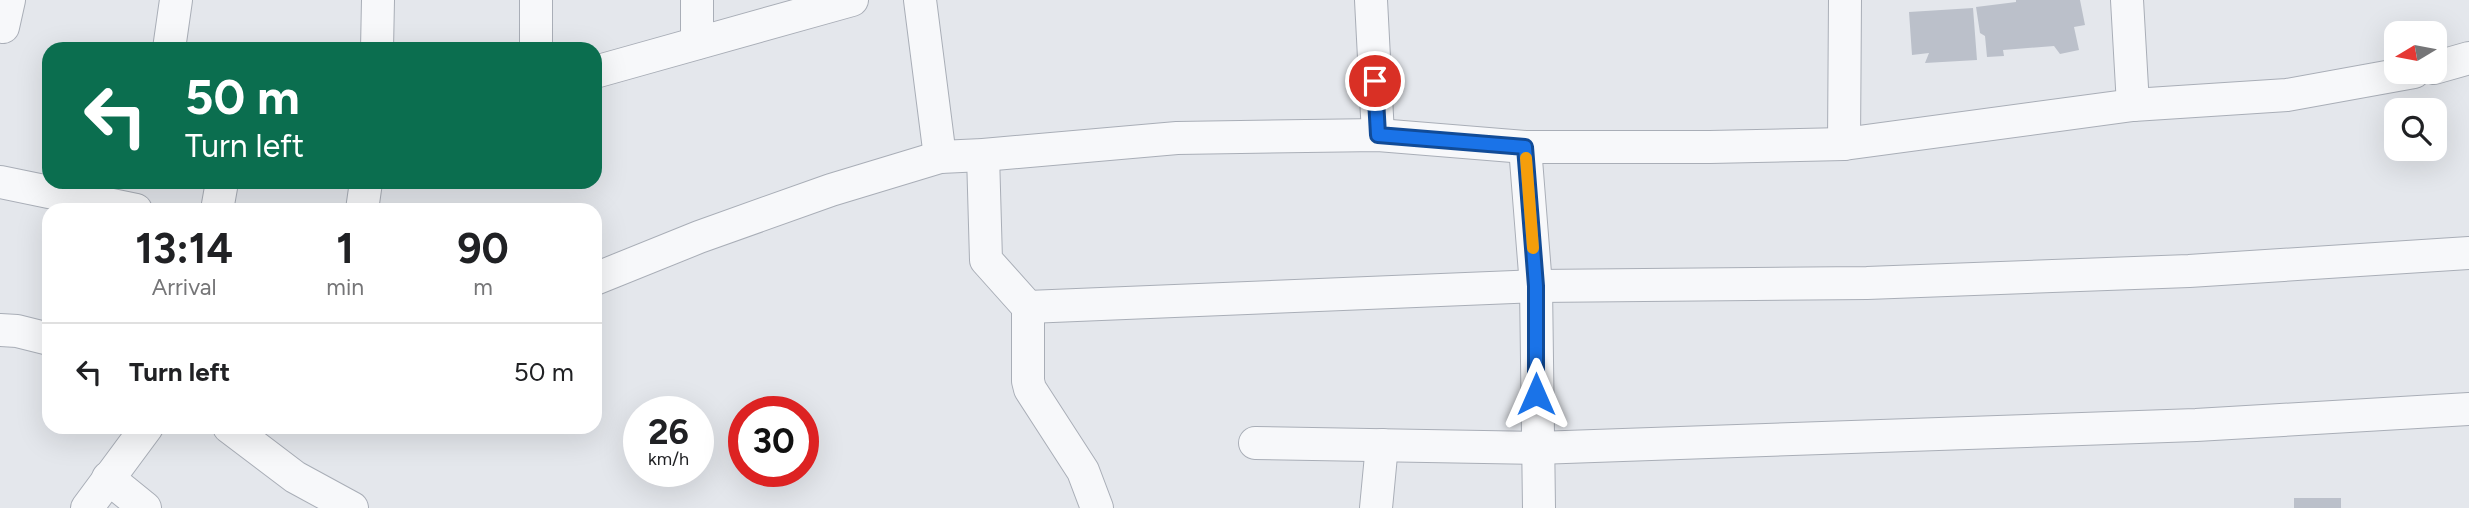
<!DOCTYPE html>
<style>
body{margin:0;font-family:Figtree,sans-serif;background:#f6f6f6;color:#202124;height:100vh;display:flex;flex-direction:column;font-size:26px;white-space:nowrap}
*{box-sizing:border-box;margin:0}
p{font-size:23px;color:#757577}
.icon{flex:none;width:38px;height:38px;fill:none;stroke:currentColor;stroke-width:2;stroke-linecap:round;stroke-linejoin:round}
.map{position:relative;flex:1;overflow:hidden}
.sheet{position:absolute;left:42px;top:203px;width:560px;height:231px;display:flex;flex-direction:column;background:#fff;border-radius:21px;box-shadow:0 7px 28px #0002}
.sheet>*{flex:none}
.guide{position:absolute;left:42px;top:42px;width:560px;height:147px;border-radius:21px;box-shadow:0 7px 28px #0002;background:#0b6e4f;color:#fff;overflow:hidden}
.needle{width:46px;rotate:260deg}
.controls{position:absolute;left:2384px;top:21px;display:grid;gap:14px}
.controls a{display:grid;place-items:center;width:63px;height:63px;border-radius:14px;background:#fff;box-shadow:0 7px 28px #0002;font-size:35px}
.speed{position:absolute;left:623px;top:396px;display:flex;gap:14px;font-size:35px;font-weight:700;text-align:center}
.speed>*{display:grid;place-content:center;width:91px;height:91px;border-radius:50%;background:#fff;box-shadow:0 7px 28px #0002;line-height:1}
.speed small{font-size:18px;font-weight:400}
.speed .limit{border:10px solid #d22;background:#fff;color:#111}
.pin{position:absolute;display:grid;place-items:center;width:60px;height:60px;color:#fff;margin:-30px;border:4px solid #fff;border-radius:50%;box-shadow:0 2px 7px #0007}
.me{position:absolute;width:77px;margin:-38px;rotate:0deg;stroke-linejoin:round;filter:drop-shadow(0 0 5px #0008)}
.turn{display:flex;align-items:center;gap:24px;height:147px;padding:0 28px;font-size:32px}
.turn .icon{width:91px;height:91px;stroke-width:2.5}
.turn b{display:block;font-size:49px;line-height:60px}
.eta{display:flex;justify-content:space-evenly;align-items:center;height:119px;text-align:center}
.eta b{font-size:42px;font-weight:700;line-height:49px}
ul{padding:0;list-style:none}
li{display:flex;align-items:center;gap:21px;height:98px;padding:0 28px;border-top:2px solid #e0e0e0}
li div{flex:1}
li b{display:block;font-size:26px}
li em{font-style:normal}
.map>svg:first-child{display:block}
</style>
<div class="map">
<svg width="2469" height="508" viewBox="0 0 2469 508">
<rect width="100%" height="100%" fill="#e4e7ec"/>
<g fill="#bbc0ca">
<path d="M2016,0H2080L2085,25L2074,27L2079,50L2060,54L2054,46L2003,50L2004,56L1987,57L1985,36L1980,33L1976,7L2016,2Z"/>
<path d="M1973,8L1977,60L1925,63L1929,53L1912,55L1909,12Z"/>
<rect x="2294" y="498" width="47" height="10"/>
</g>
<g fill="none" stroke-linecap="round" stroke-linejoin="round">
<g stroke="#a9aeb7" stroke-width="34">
<g id="street">
<path d="M536,0V49"/>
<path d="M920,0L940,157"/>
<path d="M1371,0L1378,135"/>
<path d="M2127,0L2133,105"/>
<path d="M3,27L9,0"/>
<path d="M697,43V0"/>
<path d="M169,49L176,0"/>
<path d="M377,49L378,0"/>
<path d="M2434,68L2469,58"/>
<path d="M595,72L852,0"/>
<path d="M1844,144L1845,0"/>
<path d="M1525,147L1536,286L1539,508"/>
<path d="M983,155L986,260L1028,307L1536,286L1867,283L2189,271L2469,253"/>
<path d="M0,182L136,210"/>
<path d="M217,210L222,182"/>
<path d="M362,210L366,182"/>
<path d="M595,279L699,237L831,190L940,157L983,155L1177,138L1378,135L1525,147H1710L1844,144L2133,105L2287,95L2414,72"/>
<path d="M1028,307V381L1030,389L1083,471L1097,508"/>
<path d="M0,330L17,331L49,339"/>
<path d="M229,427L295,477L352,508"/>
<path d="M1255,443L1537,448L2196,425L2469,409"/>
<path d="M108,478L145,508"/>
<path d="M87,508L147,427"/>
<path d="M1376,508L1382,445"/>
</g>
</g>
<use href="#street" stroke="#f7f8fa" stroke-width="32"/>
</g>
<g fill="none" stroke-linecap="round" stroke-linejoin="round">
<g stroke="#114b97" stroke-width="18">
<path id="route" d="M1375,81L1378,135L1525,147L1536,286V394"/>
</g>
<use href="#route" stroke="#1a73e8" stroke-width="12"/>
<path stroke="#f59e0b" stroke-width="12" d="M1526,158L1533,248"/>
</g>
</svg>
<div class="controls">
<a><svg class="needle" viewBox="-14 -14 28 28"><path d="M0-13l5 13h-10z" fill="#e53935"/><path d="M0 13l5-13h-10z" fill="#757577"/></svg></a>
<a><svg class="icon" aria-label="search" viewBox="0 0 24 24"><circle cx="10" cy="10" r="6"/><path d="M15 15l6 6"/></svg></a>
</div>
<div class="speed"><div>26<small>km/h</small></div><div class="limit">30</div></div>
<div class="pin" style="left:1375px;top:81px;background:#d93025"><svg class="icon" aria-label="arrive" viewBox="0 0 24 24"><path d="M6 21V4h12l-3 4 3 4H6"/></svg></div>
<svg class="me" style="left:1536px;top:394px" viewBox="-20 -20 40 40"><path d="M0-17L14 15 0 8-14 15z" fill="#1a73e8" stroke="#fff" stroke-width="4"/></svg>
<div class="guide">
<div class="turn"><svg class="icon" aria-label="left" viewBox="0 0 24 24"><path d="M17 20v-9H6M10 6l-5 5 5 5"/></svg><div><b>50 m</b>Turn left</div></div>
</div>
<section class="sheet">
<div class="eta">
<div><b>13:14</b><p>Arrival</p></div>
<div><b>1</b><p>min</p></div>
<div><b>90</b><p>m</p></div>
</div>
<ul>
<li><svg class="icon" aria-label="left" viewBox="0 0 24 24"><path d="M17 20v-9H6M10 6l-5 5 5 5"/></svg><div><b>Turn left</b></div><em>50 m</em></li>
</ul>
</section>
</div>
